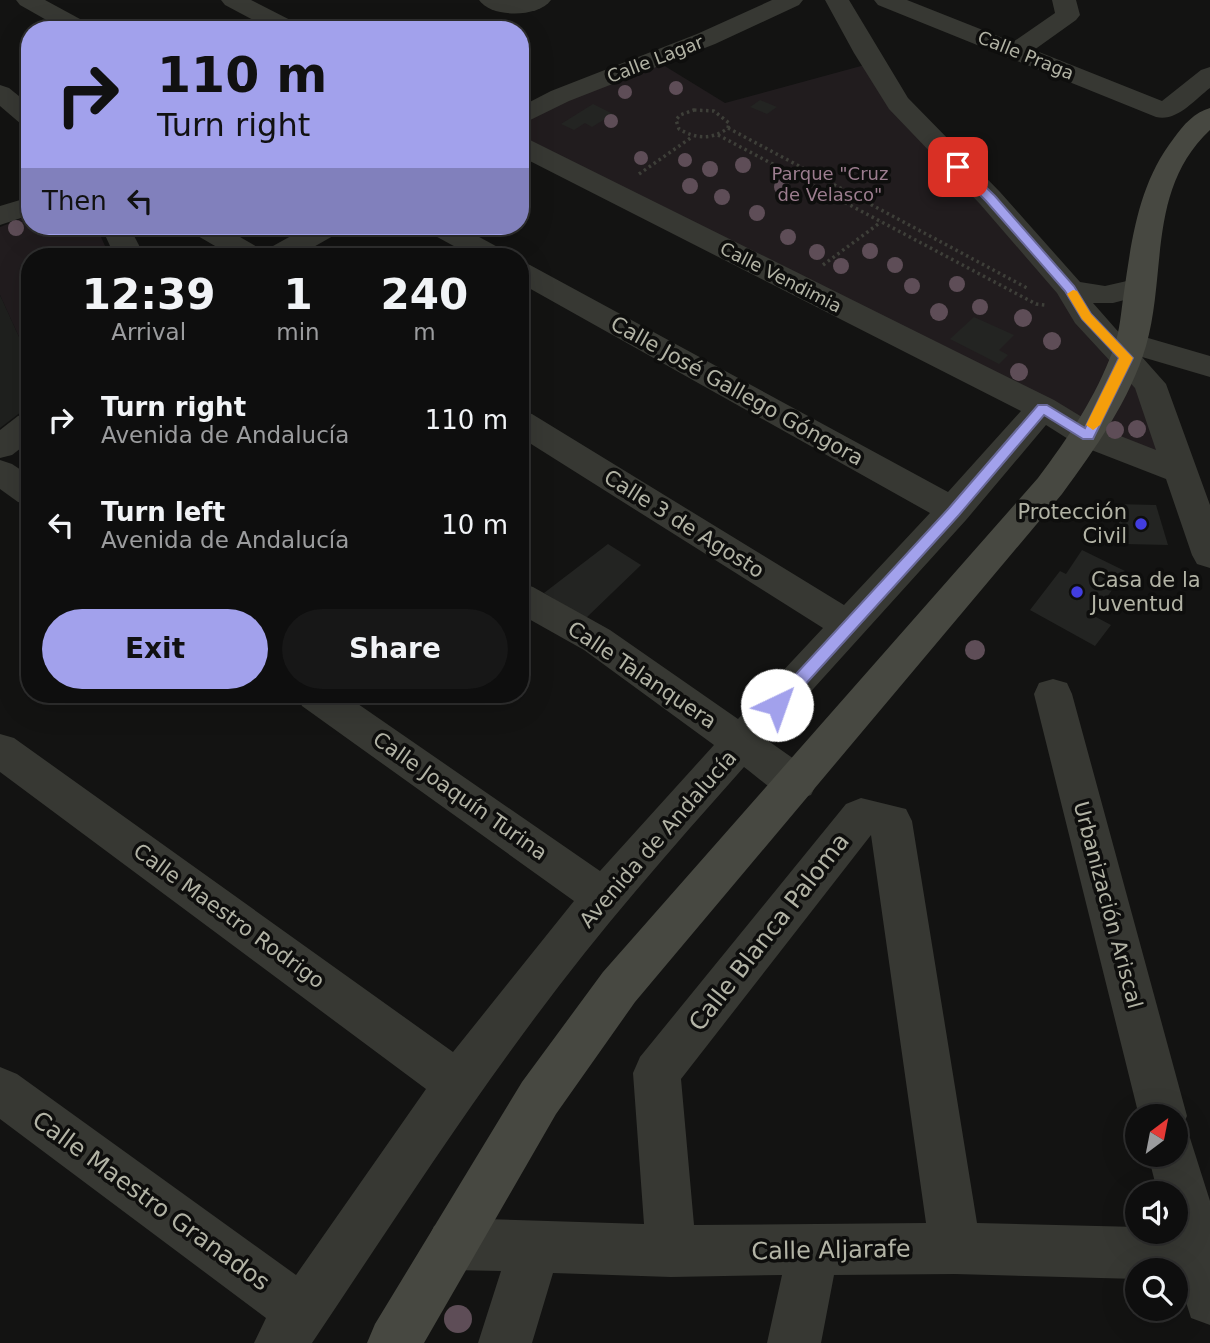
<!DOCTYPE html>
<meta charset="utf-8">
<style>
body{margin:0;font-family:"DejaVu Sans",sans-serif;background:#171717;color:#f1f3f6;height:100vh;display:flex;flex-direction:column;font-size:26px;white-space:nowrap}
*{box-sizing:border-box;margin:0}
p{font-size:23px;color:#9b9c9e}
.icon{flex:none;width:38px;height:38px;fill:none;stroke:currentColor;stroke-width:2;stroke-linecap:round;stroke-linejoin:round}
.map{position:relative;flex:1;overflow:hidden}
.panel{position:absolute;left:21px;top:248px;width:508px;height:455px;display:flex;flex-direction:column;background:#0e0e0e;border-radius:28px;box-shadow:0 7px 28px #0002,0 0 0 2px #2e2e2e}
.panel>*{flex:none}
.banner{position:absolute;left:21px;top:21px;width:508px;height:214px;border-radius:28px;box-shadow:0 7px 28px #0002,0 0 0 2px #2e2e2e;background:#a2a1ec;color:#111;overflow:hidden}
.needle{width:46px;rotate:32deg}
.controls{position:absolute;left:1125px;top:1104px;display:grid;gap:14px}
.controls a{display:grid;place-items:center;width:63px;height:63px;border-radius:50%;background:#0e0e0e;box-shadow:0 7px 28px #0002,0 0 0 2px #2e2e2e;font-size:35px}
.pin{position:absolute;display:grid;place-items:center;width:60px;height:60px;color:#fff;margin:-30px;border-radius:14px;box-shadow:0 4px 10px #0006}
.me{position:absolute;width:77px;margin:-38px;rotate:42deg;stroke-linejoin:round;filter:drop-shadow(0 0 5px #0008)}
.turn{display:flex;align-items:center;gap:24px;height:147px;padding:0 21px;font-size:32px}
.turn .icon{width:91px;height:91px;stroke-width:2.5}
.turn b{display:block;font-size:49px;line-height:60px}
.then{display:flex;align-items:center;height:66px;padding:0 21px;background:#0003;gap:14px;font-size:26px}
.eta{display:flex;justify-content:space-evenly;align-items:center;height:119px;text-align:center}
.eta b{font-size:42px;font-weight:800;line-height:49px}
.action{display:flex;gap:14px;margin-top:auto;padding:14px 21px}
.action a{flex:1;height:80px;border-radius:42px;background:#a2a1ec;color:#111;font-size:28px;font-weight:800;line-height:80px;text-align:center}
.action a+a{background:#171717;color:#f1f3f6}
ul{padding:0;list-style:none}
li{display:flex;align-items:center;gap:21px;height:105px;padding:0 21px}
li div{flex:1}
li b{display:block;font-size:26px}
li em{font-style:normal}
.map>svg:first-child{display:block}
</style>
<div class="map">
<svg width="1210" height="1343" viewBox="0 0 1210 1343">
<rect width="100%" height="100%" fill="#131312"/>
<path fill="#1f201e" d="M0,295L30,361V405L0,428Z"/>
<g fill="#211c1e">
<path d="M655,60L725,103L872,63L1126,358L1181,472L1042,408L520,146V117L560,96Z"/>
<path d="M30,215V226H96L110,257H30V361L0,295V227Z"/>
</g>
<g fill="#232422">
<path d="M760,100L777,107L767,114L750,107Z"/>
<path d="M593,104L613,114L592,127L585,123L574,130L561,124Z"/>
<path d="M974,317L1014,335L999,350L1008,355L999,364L950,339Z"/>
<path d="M1114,504L1156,505L1168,545L1125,544Z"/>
<path d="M608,544L641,565L586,618L544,593Z"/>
<path d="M1082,550L1125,571L1094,616L1111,625L1095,646L1030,610L1060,571L1066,574Z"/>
</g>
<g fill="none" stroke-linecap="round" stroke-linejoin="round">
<g stroke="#3e3f39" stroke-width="3.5" stroke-dasharray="2.5 3.5" stroke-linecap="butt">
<path d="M694,110L714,111L729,123L728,128C712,140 696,139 679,129L676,120L680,115Z"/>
<path d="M728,128L1027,288"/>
<path d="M718,135L1036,304L1045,305"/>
<path d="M639,174L692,137"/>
<path d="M823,265L881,222"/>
</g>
<g fill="#373833" fill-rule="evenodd">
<path d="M16,0H45L91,25L94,30H64L20,5Z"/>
<path d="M221,0H251L300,25L303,30H272L225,5Z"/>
<path d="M479,0H551C538,18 491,18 479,0Z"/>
<path d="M772,0H803L799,5L715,44L569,101L520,125V107L551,91L697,34Z"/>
<path d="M825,0H849L908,98L1000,192L1080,282L1105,286L1140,278L1151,281L1155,287L1151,293L1113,303H1093L1122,336L1131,333L1210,356V377L1142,357L1166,384L1210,505V568L1197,564L1192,555L1166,479L1076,444L1046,425L966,520L767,740L811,771L817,783L811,795C783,805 766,783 744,767C671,849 599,931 534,1019C456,1124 385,1234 312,1343H254L266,1318L0,1119V1067L17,1074L296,1275L426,1089L0,772V734L14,738L453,1052L574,901L302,706L297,695H345L600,871L714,745L584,650L520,614V583L533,587L610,630L738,719L823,628L520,437V411L532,414L844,605L930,513L520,283V262L530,265L948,492L1021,411L520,156V138L530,140L1054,400L1100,428L1156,450L1135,388L1075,323L1057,293L980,204L889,109L854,53Z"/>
<path d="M874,0H907L1013,42L1055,13L1052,0H1076L1080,15L1076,20L1034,50L1162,101L1201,70L1210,67V88C1194,100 1177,122 1156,117L878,5Z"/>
<path d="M0,85L9,88L30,105V126L21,124L0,106Z"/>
<path d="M30,197V215L0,225V206Z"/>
<path d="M101,226H129L145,257H115Z"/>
<path d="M187,226H221L264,251L309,226H344L340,232L296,257H234L191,232Z"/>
<path d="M424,226H459L505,251L510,257H474L428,232Z"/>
<path d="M30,413V441L12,455L0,458V430L18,416Z"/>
<path d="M0,460L12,464L30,476V505L18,502L0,489Z"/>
<path d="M1053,679L1067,683L1072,694L1187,1116L1179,1133L1190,1138L1210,1201V1325L1191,1318L1179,1280H1176V1270H1138V1279L955,1274L834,1275L821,1343H767L782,1275L671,1277L553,1273L532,1343H478L501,1271L452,1270L434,1262L426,1244L434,1226L452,1218L644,1224L633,1073L640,1057L846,804L861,798L906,809L912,821L977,1223L1138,1227V1232H1176V1194H1158L1148,1155H1176V1116H1139L1034,694L1039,683ZM871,835L926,1223L694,1225L681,1079Z"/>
</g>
<path fill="#474841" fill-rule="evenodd" d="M1210,108V130C1147,189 1167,273 1146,346C1130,400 1095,449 1062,494L635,1002L556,1114L424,1343H367L375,1324L522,1082L603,972L1038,478C1068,438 1096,397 1113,350C1120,332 1121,311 1124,292C1132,237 1139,183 1174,138C1183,125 1195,112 1210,108Z"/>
</g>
<g fill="#5e4d57">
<circle cx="676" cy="88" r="7"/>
<circle cx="625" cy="92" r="7"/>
<circle cx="611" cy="121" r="7"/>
<circle cx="641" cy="158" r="7"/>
<circle cx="685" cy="160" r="7"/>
<circle cx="743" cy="165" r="8"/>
<circle cx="710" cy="169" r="8"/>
<circle cx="690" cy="186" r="8"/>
<circle cx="782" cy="187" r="8"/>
<circle cx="722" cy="197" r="8"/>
<circle cx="757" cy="213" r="8"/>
<circle cx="16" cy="228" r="8"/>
<circle cx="788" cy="237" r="8"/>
<circle cx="870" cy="251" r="8"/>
<circle cx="817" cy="252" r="8"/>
<circle cx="895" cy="265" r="8"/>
<circle cx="841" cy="266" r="8"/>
<circle cx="957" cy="284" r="8"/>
<circle cx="912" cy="286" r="8"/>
<circle cx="980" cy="307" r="8"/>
<circle cx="939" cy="312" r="9"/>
<circle cx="1023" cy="318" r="9"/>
<circle cx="1052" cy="341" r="9"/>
<circle cx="1019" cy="372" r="9"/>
<circle cx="1137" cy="429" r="9"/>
<circle cx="1115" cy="430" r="9"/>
<circle cx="975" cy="650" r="10"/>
<circle cx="458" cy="1319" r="14"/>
</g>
<path fill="#a2a1ec" stroke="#696999" stroke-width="2" d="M954,164H962L995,196L1074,286L1091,314L1133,358L1093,439H1083L1044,415L959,515L783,709H772L769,705L772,700L949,508L1038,405H1047L1085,428L1119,358L1082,319L1065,291L986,201L954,169Z"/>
<path fill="#f59e0b" d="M1073,290L1077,291L1091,314L1133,358L1100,425L1093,430L1086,425L1119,358L1082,319L1067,294Z"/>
<g fill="#423de0" stroke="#0e0e0d" stroke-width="2.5">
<circle cx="1141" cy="524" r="7"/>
<circle cx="1077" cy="592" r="7"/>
</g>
<g text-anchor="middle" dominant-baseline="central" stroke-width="7" stroke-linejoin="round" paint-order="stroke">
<g font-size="18" fill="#b2b3a5" stroke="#0e0e0d">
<text transform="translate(1026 55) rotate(22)">Calle Praga</text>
<text transform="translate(655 59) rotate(-21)">Calle Lagar</text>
<text transform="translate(781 277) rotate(27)">Calle Vendimia</text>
</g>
<g font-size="18" fill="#9c7d8f" stroke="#0e0e0d">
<text x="830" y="173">Parque "Cruz<tspan x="830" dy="21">de Velasco"</tspan></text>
</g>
<g font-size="21" fill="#b2b3a5" stroke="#0e0e0d">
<text transform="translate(737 391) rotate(29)">Calle José Gallego Góngora</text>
<text transform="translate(684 524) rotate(32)">Calle 3 de Agosto</text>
<text transform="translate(642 675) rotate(34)">Calle Talanquera</text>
<text transform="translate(460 796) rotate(35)">Calle Joaquín Turina</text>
<text transform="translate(658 839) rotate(-49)">Avenida de Andalucía</text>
<text transform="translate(1108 905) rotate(75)">Urbanización Ariscal</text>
<text transform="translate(229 916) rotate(36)">Calle Maestro Rodrigo</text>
</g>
<g font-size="21" fill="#b2b3a5" stroke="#0e0e0d" text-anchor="end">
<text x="1127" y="512">Protección<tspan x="1127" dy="24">Civil</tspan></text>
<text x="1091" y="580" text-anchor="start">Casa de la<tspan x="1091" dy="24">Juventud</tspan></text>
</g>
<g font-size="24" fill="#b2b3a5" stroke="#0e0e0d">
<text transform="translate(769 932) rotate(-52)">Calle Blanca Paloma</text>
<text transform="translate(151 1201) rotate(36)">Calle Maestro Granados</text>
<text transform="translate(831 1250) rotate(-1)">Calle Aljarafe</text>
</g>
</g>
</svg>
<div class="controls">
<a><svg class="needle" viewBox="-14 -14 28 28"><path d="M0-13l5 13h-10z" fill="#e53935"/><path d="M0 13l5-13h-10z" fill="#9b9c9e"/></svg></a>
<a><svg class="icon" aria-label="sound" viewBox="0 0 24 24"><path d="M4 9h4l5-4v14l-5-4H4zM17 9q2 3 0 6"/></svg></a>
<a><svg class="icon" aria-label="search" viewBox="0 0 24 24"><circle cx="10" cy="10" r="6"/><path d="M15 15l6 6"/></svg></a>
</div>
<div class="pin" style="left:958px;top:167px;background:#d93025"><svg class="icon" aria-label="arrive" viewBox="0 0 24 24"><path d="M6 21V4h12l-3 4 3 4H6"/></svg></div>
<svg class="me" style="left:777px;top:705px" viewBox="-20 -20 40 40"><circle r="19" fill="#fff"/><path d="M0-13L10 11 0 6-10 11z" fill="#a2a1ec"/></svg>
<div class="banner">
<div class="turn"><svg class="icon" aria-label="right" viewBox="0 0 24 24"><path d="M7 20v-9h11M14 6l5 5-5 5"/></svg><div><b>110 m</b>Turn right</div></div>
<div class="then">Then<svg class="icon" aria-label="left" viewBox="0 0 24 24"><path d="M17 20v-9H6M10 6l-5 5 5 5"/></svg></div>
</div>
<section class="panel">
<div class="eta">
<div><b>12:39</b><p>Arrival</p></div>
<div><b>1</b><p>min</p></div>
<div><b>240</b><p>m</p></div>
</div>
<ul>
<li><svg class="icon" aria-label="right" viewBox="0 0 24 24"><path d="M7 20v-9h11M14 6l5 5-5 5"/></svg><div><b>Turn right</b><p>Avenida de Andalucía</p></div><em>110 m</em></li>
<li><svg class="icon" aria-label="left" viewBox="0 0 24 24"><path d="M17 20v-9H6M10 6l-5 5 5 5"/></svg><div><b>Turn left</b><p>Avenida de Andalucía</p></div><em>10 m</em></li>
</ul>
<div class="action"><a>Exit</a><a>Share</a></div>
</section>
</div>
